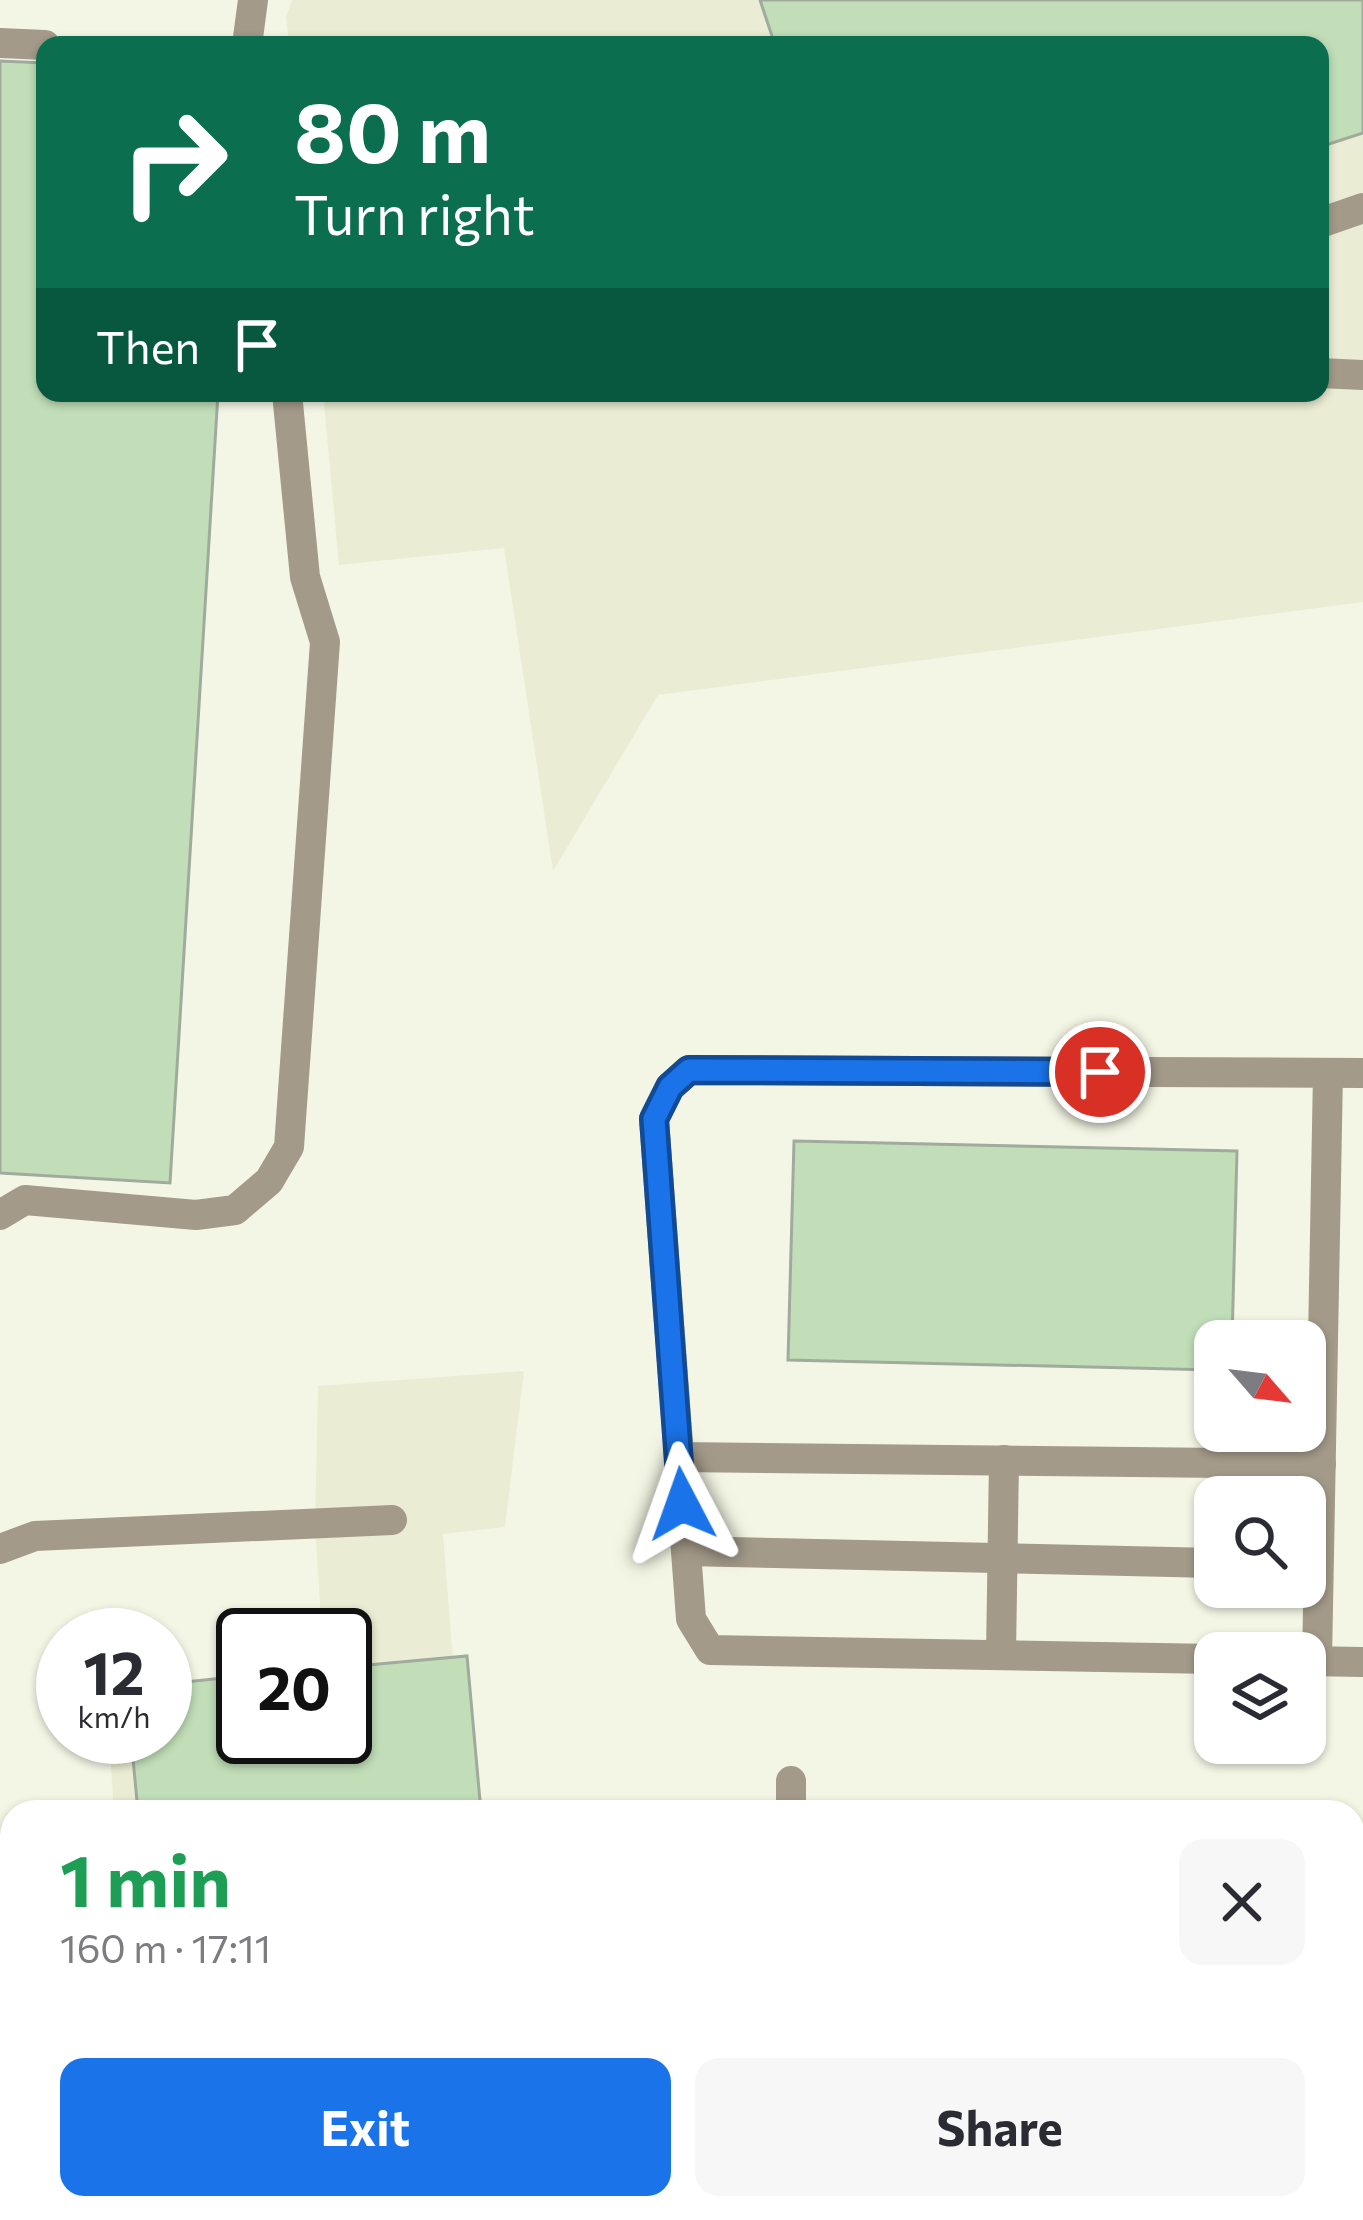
<!DOCTYPE html>
<meta charset="utf-8">
<style>
body{margin:0;font-family:Commissioner,sans-serif;background:#f7f7f7;color:#2b2b33;height:100vh;display:flex;flex-direction:column;font-size:45px;white-space:nowrap}
*{box-sizing:border-box;margin:0}
p{font-size:39px;color:#7c7c81}
.icon{flex:none;width:66px;height:66px;fill:none;stroke:currentColor;stroke-width:2;stroke-linecap:round;stroke-linejoin:round}
.map{position:relative;flex:1;overflow:hidden}
.sheet{position:absolute;left:0px;top:1800px;width:1365px;height:420px;display:flex;flex-direction:column;background:#fff;border-radius:36px 36px 0 0;box-shadow:0 3px 9px #0004}
.sheet>*{flex:none}
.guide{position:absolute;left:36px;top:36px;width:1293px;height:366px;border-radius:24px;box-shadow:0 3px 9px #0004;background:#0b6e4f;color:#fff;overflow:hidden}
.needle{width:78px;rotate:118deg}
.fabs{position:absolute;left:1194px;top:1320px;display:grid;gap:24px}
.fabs a{display:grid;place-items:center;width:132px;height:132px;border-radius:24px;background:#fff;box-shadow:0 3px 9px #0004;font-size:60px}
.speed{position:absolute;left:36px;top:1608px;display:flex;gap:24px;font-size:60px;font-weight:700;text-align:center}
.speed>*{display:grid;place-content:center;width:156px;height:156px;border-radius:50%;background:#fff;box-shadow:0 3px 9px #0004;line-height:1}
.speed small{font-size:30px;font-weight:400}
.speed .limit{border:6px solid #111;border-radius:18px;background:#fff;color:#111}
.pin{position:absolute;display:grid;place-items:center;width:102px;height:102px;color:#fff;margin:-51px;border:6px solid #fff;border-radius:50%;box-shadow:0 3px 12px #0007}
.me{position:absolute;width:132px;margin:-66px;rotate:356deg;stroke-linejoin:round;filter:drop-shadow(0 0 9px #0008)}
.turn{display:flex;align-items:center;gap:42px;height:252px;padding:0 60px;font-size:54px}
.turn .icon{width:156px;height:156px;stroke-width:2.5}
.turn b{display:block;font-size:84px;line-height:102px}
.then{display:flex;align-items:center;height:114px;padding:0 60px;background:#0003;gap:24px;font-size:45px}
.round{display:grid;place-items:center;flex:none;width:126px;height:126px;border-radius:24px;background:#f7f7f7}
.headline{display:flex;align-items:center;justify-content:space-between;height:204px;padding:0 60px}
h1{font-size:72px;font-weight:700;line-height:90px;color:#1e9e55}
.action{display:flex;gap:24px;margin-top:auto;padding:24px 60px}
.action a{flex:1;height:138px;border-radius:24px;background:#1a73e8;color:#fff;font-size:48px;font-weight:700;line-height:138px;text-align:center}
.action a+a{background:#f7f7f7;color:#2b2b33}
.map>svg:first-child{display:block}
</style>
<div class="map">
<svg width="1363" height="2220" viewBox="0 0 1363 2220">
<rect width="100%" height="100%" fill="#f4f6e5"/>
<g fill="#eaecd3">
<path d="M292,0H1363V602L658,695L553,871L504,548L339,565L323,393H1320V45H289L286,17Z"/>
<path d="M524,1371L505,1527L443,1534L465,1812H114L109,1737H165V1683L243,1677V1737H345V1635H322L315,1526L318,1386Z"/>
<path d="M208,2208H630L635,2220H210Z"/>
</g>
<g fill="#c1deb8" stroke="#a0ab9d" stroke-width="3">
<path d="M760,0H1363V133L1320,147V45H775Z"/>
<path d="M0,61L45,63V393H218L170,1183L0,1173Z"/>
<path d="M794,1141L1237,1151L1232,1341H1215V1370L788,1360Z"/>
<path d="M467,1656L481,1812H138L131,1737H165V1684L243,1676V1737H345V1667Z"/>
<rect x="923" y="2208" width="422" height="12"/>
</g>
<g fill="none" stroke-linecap="round" stroke-linejoin="round">
<g stroke="#a39a89" stroke-width="30">
<path d="M0,43L45,45"/>
<path d="M247,45L253,0"/>
<path d="M1320,223L1363,208"/>
<path d="M1320,373L1363,375"/>
<path d="M0,1215L25,1200L196,1215L235,1210L269,1181L289,1147L325,642L305,577L287,393"/>
<path d="M679,1457L1321,1464"/>
<path d="M0,1549L35,1536L392,1520"/>
<path d="M686,1551L1215,1563"/>
<path d="M1001,1655L1004,1460"/>
<path d="M1215,1659L710,1650L691,1619L654,1119L670,1087L689,1070L1363,1073"/>
<path d="M1305,1661L1363,1662"/>
<path d="M1317,1661L1328,1073"/>
<path d="M791,1812V1781"/>
<path d="M0,2195L18,2220"/>
<path d="M546,2208L547,2220"/>
<path d="M789,2208L790,2220"/>
<path d="M227,2216L239,2220"/>
</g>
</g>
<g fill="none" stroke-linecap="round" stroke-linejoin="round">
<g stroke="#114b97" stroke-width="30">
<path id="route" d="M682,1504L654,1119L670,1087L689,1070L1100,1072"/>
</g>
<use href="#route" stroke="#1a73e8" stroke-width="21"/>
</g>
</svg>
<div class="fabs">
<a><svg class="needle" viewBox="-14 -14 28 28"><path d="M0-13l5 13h-10z" fill="#e53935"/><path d="M0 13l5-13h-10z" fill="#7c7c81"/></svg></a>
<a><svg class="icon" aria-label="search" viewBox="0 0 24 24"><circle cx="10" cy="10" r="6"/><path d="M15 15l6 6"/></svg></a>
<a><svg class="icon" aria-label="layers" viewBox="0 0 24 24"><path d="M12 4l9 5-9 5-9-5zM3 14l9 5 9-5"/></svg></a>
</div>
<div class="speed"><div>12<small>km/h</small></div><div class="limit">20</div></div>
<div class="pin" style="left:1100px;top:1072px;background:#d93025"><svg class="icon" aria-label="arrive" viewBox="0 0 24 24"><path d="M6 21V4h12l-3 4 3 4H6"/></svg></div>
<svg class="me" style="left:682px;top:1504px" viewBox="-20 -20 40 40"><path d="M0-17L14 15 0 8-14 15z" fill="#1a73e8" stroke="#fff" stroke-width="4"/></svg>
<div class="guide">
<div class="turn"><svg class="icon" aria-label="right" viewBox="0 0 24 24"><path d="M7 20v-9h11M14 6l5 5-5 5"/></svg><div><b>80 m</b>Turn right</div></div>
<div class="then">Then<svg class="icon" aria-label="arrive" viewBox="0 0 24 24"><path d="M6 21V4h12l-3 4 3 4H6"/></svg></div>
</div>
<section class="sheet">
<div class="headline"><div><h1>1 min</h1><p>160 m · 17:11</p></div><a class="round"><svg class="icon" aria-label="close" viewBox="0 0 24 24"><path d="M6 6l12 12M18 6L6 18"/></svg></a></div>
<div class="action"><a>Exit</a><a>Share</a></div>
</section>
</div>
